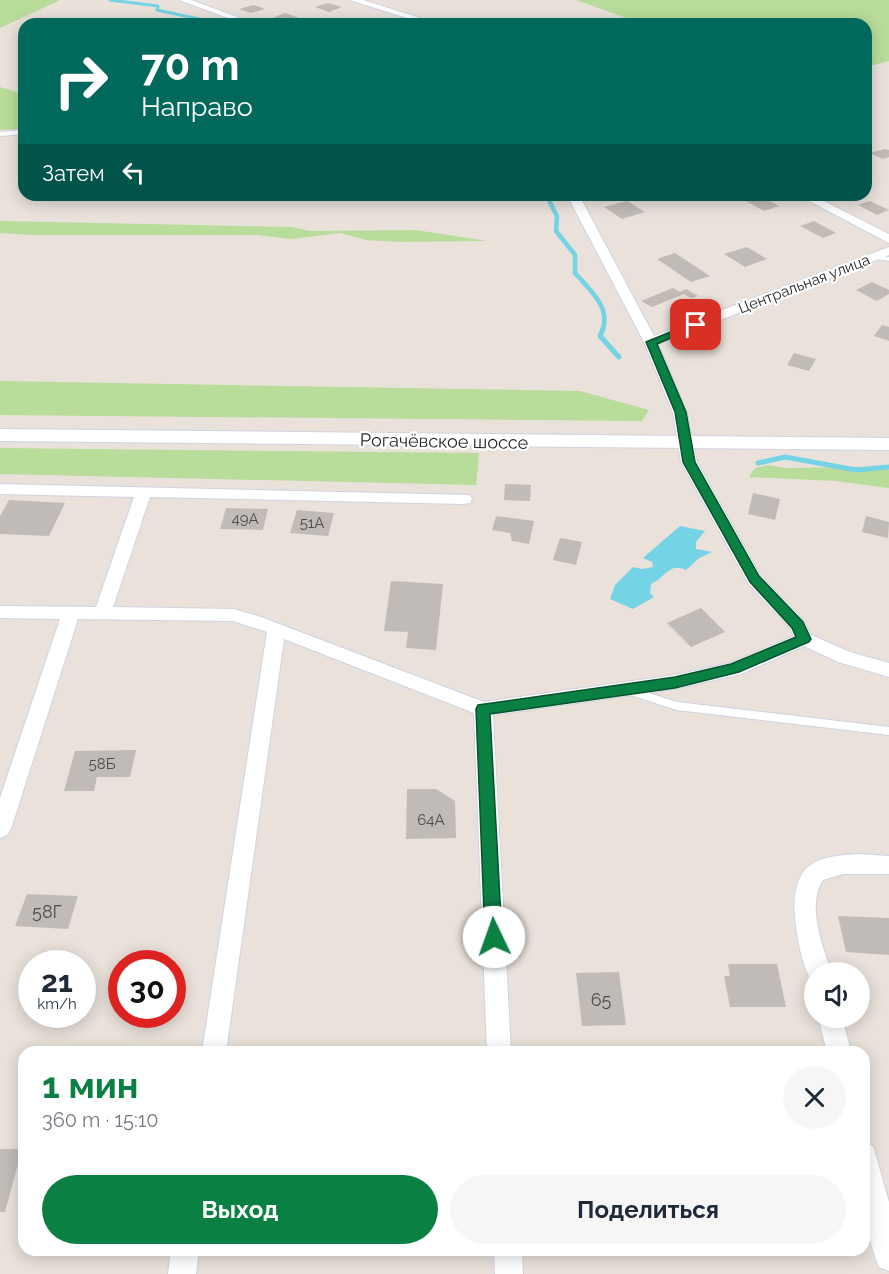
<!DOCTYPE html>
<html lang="ru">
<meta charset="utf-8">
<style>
body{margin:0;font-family:Raleway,sans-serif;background:#f6f6f7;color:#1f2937;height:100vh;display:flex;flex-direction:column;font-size:22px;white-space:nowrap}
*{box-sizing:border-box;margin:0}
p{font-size:20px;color:#747a83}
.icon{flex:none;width:33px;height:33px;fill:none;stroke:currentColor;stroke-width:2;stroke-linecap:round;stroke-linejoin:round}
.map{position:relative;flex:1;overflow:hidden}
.drawer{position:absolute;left:18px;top:1046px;width:852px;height:210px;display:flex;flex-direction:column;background:#fff;border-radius:18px;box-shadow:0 3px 15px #0003}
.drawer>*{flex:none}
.guide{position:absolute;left:18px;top:18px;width:854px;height:183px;border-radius:18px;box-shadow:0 3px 15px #0003;background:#00695c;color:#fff;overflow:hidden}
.buttons{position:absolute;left:804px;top:962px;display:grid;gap:12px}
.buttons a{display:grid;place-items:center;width:66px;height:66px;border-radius:50%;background:#fff;box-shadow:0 3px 15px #0003;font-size:30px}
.speed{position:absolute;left:18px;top:950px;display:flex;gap:12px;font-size:30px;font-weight:700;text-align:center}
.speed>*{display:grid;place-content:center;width:78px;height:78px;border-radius:50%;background:#fff;box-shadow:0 3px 15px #0003;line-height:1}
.speed small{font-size:15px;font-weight:400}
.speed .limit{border:9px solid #d22;background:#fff;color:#111}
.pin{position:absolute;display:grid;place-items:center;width:51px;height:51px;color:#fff;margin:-26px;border-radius:12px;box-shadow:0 3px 9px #0006}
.me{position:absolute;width:66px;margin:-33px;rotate:357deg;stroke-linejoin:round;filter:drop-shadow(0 0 4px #0008)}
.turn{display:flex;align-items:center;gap:21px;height:126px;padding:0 24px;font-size:27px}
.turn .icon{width:78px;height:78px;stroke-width:2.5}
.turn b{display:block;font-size:42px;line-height:51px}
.then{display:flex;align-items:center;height:57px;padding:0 24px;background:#0003;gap:12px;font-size:22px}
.round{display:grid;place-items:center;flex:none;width:63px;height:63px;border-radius:32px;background:#f6f6f7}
.overview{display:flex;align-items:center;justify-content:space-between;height:102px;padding:0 24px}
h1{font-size:36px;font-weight:700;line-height:45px;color:#0b8043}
.primary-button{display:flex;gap:12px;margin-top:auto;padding:12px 24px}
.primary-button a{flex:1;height:69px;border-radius:36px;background:#0b8043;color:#fff;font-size:24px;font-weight:700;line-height:69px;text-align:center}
.primary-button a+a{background:#f6f6f7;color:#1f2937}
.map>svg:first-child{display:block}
</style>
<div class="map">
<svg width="889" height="1274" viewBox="0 0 889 1274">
<rect width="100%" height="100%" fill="#e9e1da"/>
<g fill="#b8dc9a">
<path d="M0,0H60L0,28Z"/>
<path d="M576,0H889V61L866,67V24H643Z"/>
<path d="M0,87L24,94V129L0,130Z"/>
<path d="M0,221L292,227L310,231L415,230L488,241L399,242L366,240L341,233L291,239L257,235H33L0,233Z"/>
<path d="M0,381L580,391L649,410L642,421L0,415Z"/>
<path d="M0,448L479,453L476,485L0,474Z"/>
<path d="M768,465L785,468L863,467L889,470V488L835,481L749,477L755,468Z"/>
</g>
<path fill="#74d3e4" d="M680,526L705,531L696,542V549L712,552L699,558L686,570C669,562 666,577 651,584L650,593L654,597L633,609L610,599L615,585L633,567L642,569L653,567L652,562L643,558Z"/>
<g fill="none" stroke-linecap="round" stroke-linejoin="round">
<path stroke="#74d3e4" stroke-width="3" d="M110,0L158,6L157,10L223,24"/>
<path stroke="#74d3e4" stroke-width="4.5" d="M546,195L557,216L556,231L575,255V273C589,289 612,308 602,331"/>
<g stroke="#74d3e4" stroke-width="5">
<path d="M603,329L600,336L619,357"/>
<path d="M758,463L785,457L856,470L889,467"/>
</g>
</g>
<g fill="#c1bbb7">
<path d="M328,3L342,7L329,12L315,7Z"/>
<path d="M254,5L265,9L251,13L239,9Z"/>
<path d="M285,13L302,19L288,23L272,18Z"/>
<path d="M885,149L889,150V157L883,159L870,153Z"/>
<path d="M753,195H759L779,206L764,211L742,199Z"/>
<path d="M627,201L645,212L622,219L604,207Z"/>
<path d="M870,201L889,210L877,215L858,205Z"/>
<path d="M814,221L836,233L823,238L800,226Z"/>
<path d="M747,247L767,259L745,267L724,254Z"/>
<path d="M675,253L710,276L691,282L657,259Z"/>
<path d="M872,282L889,290V294L877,301L856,290Z"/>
<path d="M673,288L680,292L686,289L698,296L691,298L684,294L652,307L641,301Z"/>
<path d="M882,325L889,327V341L874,336Z"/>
<path d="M794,353L816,359L809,371L787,365Z"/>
<path d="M505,484L531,485L530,501L504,500Z"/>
<path d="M753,493L780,499L775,520L748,514Z"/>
<path d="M9,500L65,503L49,536L0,534V516Z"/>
<path d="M226,508L268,509L263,530L220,529Z"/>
<path d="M297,510L334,513L328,536L290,533Z"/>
<path d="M496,516L534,521L529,544L512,541L510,533L492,530Z"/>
<path d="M866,516L889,522L888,538L862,532Z"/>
<path d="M560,538L582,542L576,565L553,560Z"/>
<path d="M391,581L443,584L436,650L406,648L408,632L384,631Z"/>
<path d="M701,608L725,632L691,647L667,623Z"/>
<path d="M136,750L130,777H97L94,791H64L75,751Z"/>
<path d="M407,789H436L455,801L456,838L406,839Z"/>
<path d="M27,894L78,896L68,929L15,926Z"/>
<path d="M838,916L889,918V955L846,952Z"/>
<path d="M728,964H777L786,1007H730L724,976H730Z"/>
<path d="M619,972L626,1025L582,1026L576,973Z"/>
<path d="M0,1149H22L5,1212H0Z"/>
</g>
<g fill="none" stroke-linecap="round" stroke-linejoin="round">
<g stroke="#cfd4e0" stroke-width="2">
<g id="service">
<path d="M24,130V134L0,136V132Z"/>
<path d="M873,255L889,257V261L871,258L870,257Z"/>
<path d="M630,687L677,702L889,727V735L677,710L627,694L625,691L627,688Z"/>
</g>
</g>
<g stroke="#cfd4e0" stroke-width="2">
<g id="minor">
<path d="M179,0H191L256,24H244Z"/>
<path d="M350,0H363L439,24H426Z"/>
<path d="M567,195H579L654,336L889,247V255L658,344L687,413L697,462L760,575L804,621L811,635L850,652L889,663V677L838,662L804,646L741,674L675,689L493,715L511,1052H487L474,713L284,639L226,1052H202L267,632L233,621L78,619L11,829L7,835L0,838V798L60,619L0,618V606L96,607L134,497L0,494V484L470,495L472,499L470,503L464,504L150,497L113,607L233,609L261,617L484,702L675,675L730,663L794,636L790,628L748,583L681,462L673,413L644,342Z"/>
<path d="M798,195H812L889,234V243Z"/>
<path d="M858,854L889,856V874H843L823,880C806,906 823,945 831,972H814V981C801,974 792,911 795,896C796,886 800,873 808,867C821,856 842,855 858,854Z"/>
<path d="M818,1017H842L851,1052H827Z"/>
<path d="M864,1142L873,1146L889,1202V1271L879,1267C862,1226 864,1185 864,1142Z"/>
<path d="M171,1250H199L196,1274H168Z"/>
<path d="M494,1250H522L523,1274H495Z"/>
</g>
</g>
<g stroke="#cfd4e0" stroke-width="2">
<path id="secondary" d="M0,429L889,438V450L0,441Z"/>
</g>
<use href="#service" fill="#fff" fill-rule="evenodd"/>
<use href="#minor" fill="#fff" fill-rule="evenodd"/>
<use href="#secondary" fill="#fff" fill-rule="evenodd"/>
</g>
<path fill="#0b8043" stroke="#07532c" stroke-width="1.5" d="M692,323L701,325L657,344L686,412L695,462L759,576L803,622L811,639L809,642L739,672L675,688L490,714L502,937L500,943L494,945L487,943L485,937L476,709L478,705L675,677L731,664L796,637L792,628L750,582L683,462L675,412L646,342Z"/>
<g text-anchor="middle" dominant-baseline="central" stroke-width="4.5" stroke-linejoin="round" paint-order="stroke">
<g font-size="15" fill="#272727" stroke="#fff">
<text transform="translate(804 284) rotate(-21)">Центральная улица</text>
</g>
<g font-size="15" fill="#4e4c4b">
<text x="245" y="519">49А</text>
<text x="312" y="523">51А</text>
<text x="102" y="764">58Б</text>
<text x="431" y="820">64А</text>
</g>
<g font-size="18" fill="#272727" stroke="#fff">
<text transform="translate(444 441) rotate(1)">Рогачёвское шоссе</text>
</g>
<g font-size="18" fill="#4e4c4b">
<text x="47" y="911">58Г</text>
<text x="601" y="999">65</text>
</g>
</g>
</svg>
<div class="buttons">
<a><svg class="icon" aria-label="sound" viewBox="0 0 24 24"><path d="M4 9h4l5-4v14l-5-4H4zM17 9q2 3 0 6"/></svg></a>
</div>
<div class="speed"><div>21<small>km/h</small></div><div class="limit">30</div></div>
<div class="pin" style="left:696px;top:325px;background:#d93025"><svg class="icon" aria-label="arrive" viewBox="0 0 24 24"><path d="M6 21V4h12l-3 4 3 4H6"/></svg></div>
<svg class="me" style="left:494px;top:937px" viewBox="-20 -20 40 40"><circle r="19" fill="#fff"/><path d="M0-13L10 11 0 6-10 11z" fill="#0b8043"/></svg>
<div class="guide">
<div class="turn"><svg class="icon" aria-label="right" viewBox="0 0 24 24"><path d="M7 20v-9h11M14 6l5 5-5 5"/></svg><div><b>70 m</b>Направо</div></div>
<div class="then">Затем<svg class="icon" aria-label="left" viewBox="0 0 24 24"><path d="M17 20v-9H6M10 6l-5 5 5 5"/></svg></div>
</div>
<section class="drawer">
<div class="overview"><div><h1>1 мин</h1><p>360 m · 15:10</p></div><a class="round"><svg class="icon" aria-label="close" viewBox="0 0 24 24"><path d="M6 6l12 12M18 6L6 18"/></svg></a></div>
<div class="primary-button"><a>Выход</a><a>Поделиться</a></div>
</section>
</div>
